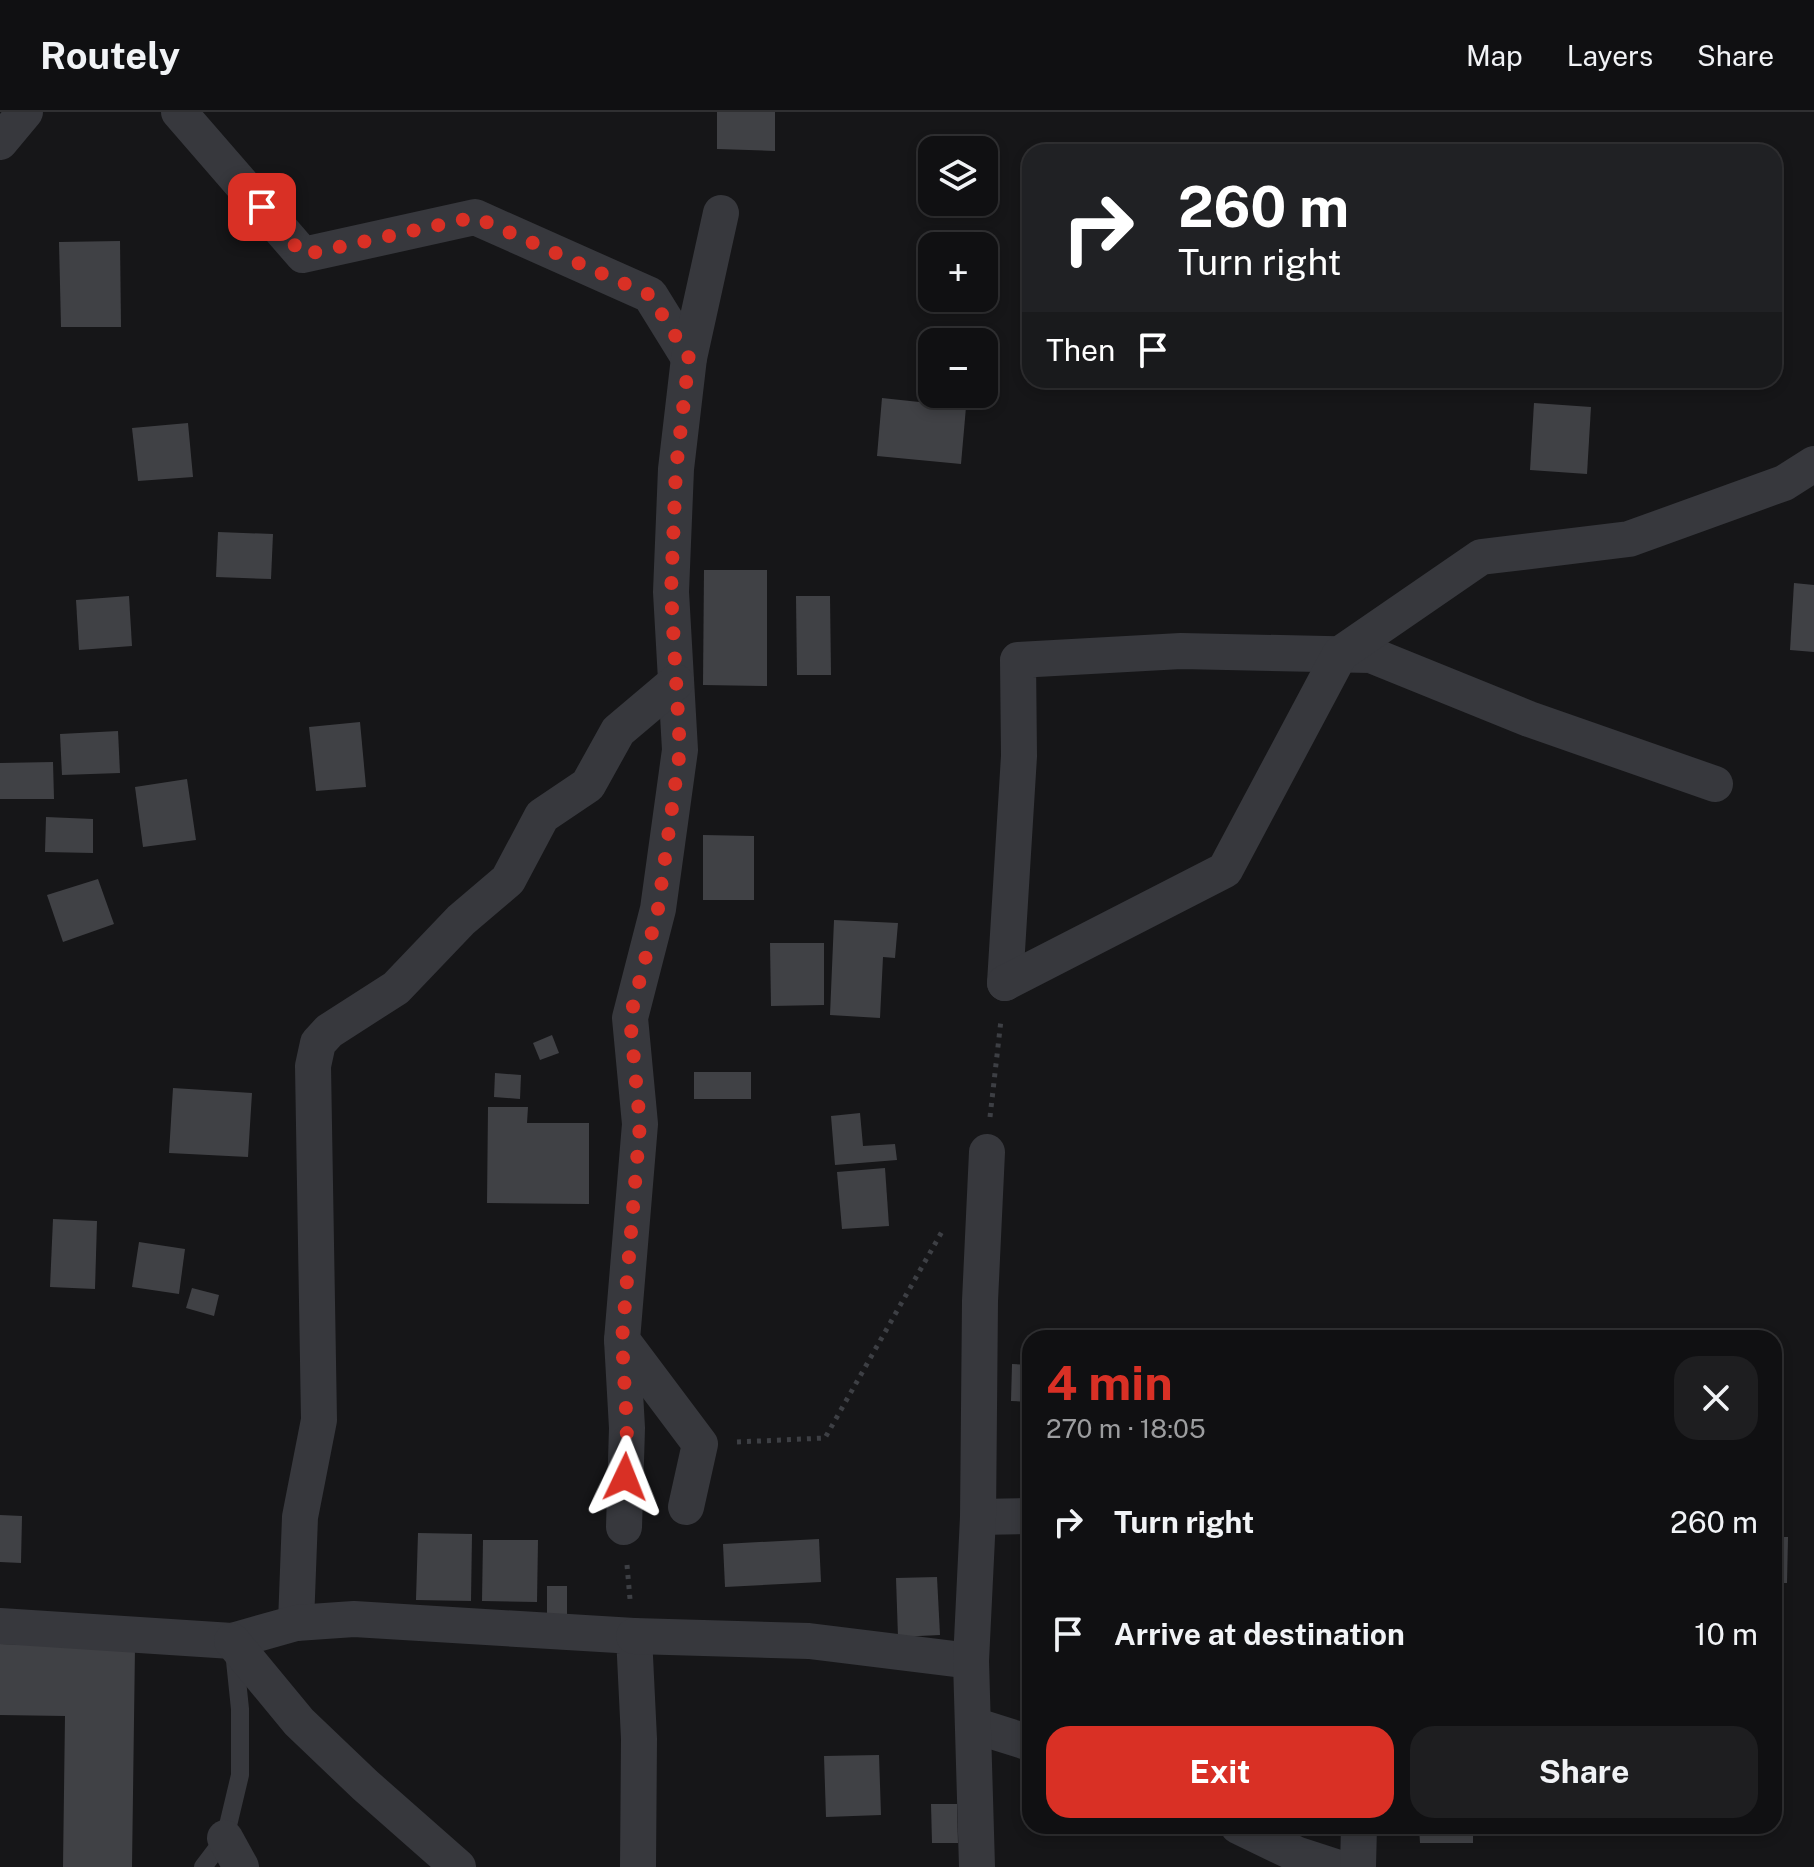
<!DOCTYPE html>
<meta charset="utf-8">
<style>
body{margin:0;font-family:"Public Sans",sans-serif;background:#1e1e20;color:#f1f3f6;height:100vh;display:flex;flex-direction:column;font-size:30px;white-space:nowrap}
*{box-sizing:border-box;margin:0}
p{font-size:26px;color:#9c9d9f}
.icon{flex:none;width:44px;height:44px;fill:none;stroke:currentColor;stroke-width:2;stroke-linecap:round;stroke-linejoin:round}
.map{position:relative;flex:1;overflow:hidden}
.drawer{position:absolute;left:1022px;top:1218px;width:760px;height:504px;display:flex;flex-direction:column;background:#101012;border-radius:24px;box-shadow:0 4px 12px #0003,0 0 0 2px #303032}
.drawer>*{flex:none}
.banner{position:absolute;left:1022px;top:32px;width:760px;height:244px;border-radius:24px;box-shadow:0 4px 12px #0003,0 0 0 2px #303032;background:#202124;color:#fff;overflow:hidden}
.controls{position:absolute;left:918px;top:24px;display:grid;gap:16px}
.controls a{display:grid;place-items:center;width:80px;height:80px;border-radius:16px;background:#101012;box-shadow:0 4px 12px #0003,0 0 0 2px #303032;font-size:40px}
.pin{position:absolute;display:grid;place-items:center;width:68px;height:68px;color:#fff;margin:-34px;border-radius:16px;box-shadow:0 4px 12px #0006}
.me{position:absolute;width:88px;margin:-44px;rotate:2deg;stroke-linejoin:round;filter:drop-shadow(0 0 6px #0008)}
.turn{display:flex;align-items:center;gap:28px;height:168px;padding:0 24px;font-size:36px}
.turn .icon{width:104px;height:104px;stroke-width:2.5}
.turn b{display:block;font-size:56px;line-height:68px}
.then{display:flex;align-items:center;height:76px;padding:0 24px;background:#0003;gap:16px;font-size:30px}
.round{display:grid;place-items:center;flex:none;width:84px;height:84px;border-radius:24px;background:#1e1e20}
.headline{display:flex;align-items:center;justify-content:space-between;height:136px;padding:0 24px}
h1{font-size:48px;font-weight:700;line-height:60px;color:#d93025}
.action{display:flex;gap:16px;margin-top:auto;padding:16px 24px}
.action a{flex:1;height:92px;border-radius:24px;background:#d93025;color:#fff;font-size:32px;font-weight:700;line-height:92px;text-align:center}
.action a+a{background:#1e1e20;color:#f1f3f6}
ul{padding:0;list-style:none}
li{display:flex;align-items:center;gap:24px;height:112px;padding:0 24px}
li div{flex:1}
li b{display:block;font-size:30px}
li em{font-style:normal}
header{display:flex;align-items:center;gap:48px;box-sizing:border-box;height:112px;padding:0 40px;background:#101012;border-bottom:2px solid #303032}
header strong{font-size:38px}
nav{display:flex;gap:44px;margin-inline-start:auto;font-size:28px}
.map>svg:first-child{display:block}
</style>
<header>
<strong>Routely</strong>
<nav><a>Map</a><a>Layers</a><a>Share</a></nav>
</header>
<div class="map">
<svg width="1814" height="1755" viewBox="0 0 1814 1755">
<rect width="100%" height="100%" fill="#161618"/>
<g fill="#404145">
<path d="M717,0H775V39L717,37Z"/>
<path d="M120,129L121,215H61L59,130Z"/>
<path d="M882,286L966,295L961,352L877,344Z"/>
<path d="M1534,291L1591,295L1587,362L1530,358Z"/>
<path d="M188,311L193,365L138,369L132,316Z"/>
<path d="M218,420L273,422L271,467L216,465Z"/>
<path d="M704,458H767V574L703,573Z"/>
<path d="M1794,471L1814,473V540L1790,538Z"/>
<path d="M129,484L132,534L79,538L76,488Z"/>
<path d="M796,484H830L831,563H797Z"/>
<path d="M360,610L366,675L316,679L309,615Z"/>
<path d="M118,619L120,661L62,663L60,622Z"/>
<path d="M53,650L54,687H0V651Z"/>
<path d="M187,667L196,728L143,735L135,675Z"/>
<path d="M46,705L93,707V741L45,740Z"/>
<path d="M703,723L754,724V788H703Z"/>
<path d="M98,767L114,812L63,830L47,783Z"/>
<path d="M834,808L898,811L895,846L883,845L880,906L830,903Z"/>
<path d="M770,831H824V893L771,894Z"/>
<path d="M552,923L559,941L540,948L533,931Z"/>
<rect x="694" y="960" width="57" height="27"/>
<path d="M495,961L521,963L520,987L494,985Z"/>
<path d="M173,976L252,981L248,1045L169,1041Z"/>
<path d="M488,995H528L527,1011H589V1092L487,1091Z"/>
<path d="M860,1001L863,1034L895,1032L897,1048L835,1053L831,1004Z"/>
<path d="M885,1056L889,1114L842,1117L837,1060Z"/>
<path d="M53,1107L97,1109L95,1177L50,1175Z"/>
<path d="M139,1130L185,1137L179,1182L132,1175Z"/>
<path d="M192,1176L219,1183L214,1204L186,1196Z"/>
<path d="M1012,1252L1030,1253V1290L1011,1289Z"/>
<path d="M0,1403L22,1404L21,1451L0,1450Z"/>
<path d="M418,1421L472,1422L471,1489L416,1488Z"/>
<path d="M1774,1425H1788L1787,1471H1774Z"/>
<path d="M819,1427L821,1470L725,1475L723,1432Z"/>
<path d="M483,1428H538L537,1490L482,1489Z"/>
<path d="M937,1465L940,1523L898,1525L896,1466Z"/>
<rect x="547" y="1474" width="20" height="31"/>
<path d="M0,1532L135,1535L132,1755H63L65,1604L0,1603Z"/>
<path d="M879,1643L881,1703L826,1705L824,1644Z"/>
<path d="M931,1692H957L958,1731H932Z"/>
<path d="M1419,1714H1473V1731H1420Z"/>
<path d="M1490,1714H1521L1520,1723H1490Z"/>
</g>
<g fill="none" stroke-linecap="round" stroke-linejoin="round">
<g stroke="#3d3f44" stroke-width="5" stroke-dasharray="4 6" stroke-linecap="butt">
<path d="M990,1005L1001,908"/>
<path d="M737,1330L825,1326L944,1116"/>
<path d="M627,1453L630,1487"/>
</g>
<path stroke="#37383d" stroke-width="18" d="M203,1755L225,1726L240,1663V1597L234,1539"/>
<g stroke="#37383d" stroke-width="36">
<path d="M179,0L303,143L475,105L650,183L689,246"/>
<path d="M0,30L25,0"/>
<path d="M1005,871L1019,644L1018,548L1181,539L1371,543L1529,607L1715,672"/>
<path d="M1005,871L1225,758L1340,542L1481,445L1629,427L1784,371L1814,352"/>
<path d="M622,1228L627,1316L624,1415"/>
<path d="M686,1395L700,1332L622,1228L640,1012L630,906L658,797L680,638L671,480L676,357L689,246L721,101"/>
<path d="M978,1405L1030,1404"/>
<path d="M296,1511L300,1405L319,1308L313,954L318,931L329,919L396,876L461,808L508,768L542,704L588,673L618,619L676,570"/>
<path d="M0,1514L232,1529L296,1511L354,1507L634,1524L639,1627L638,1755"/>
<path d="M634,1524L809,1529L971,1549"/>
<path d="M232,1529L299,1610L365,1673L458,1755"/>
<path d="M973,1613L1030,1631"/>
<path d="M1238,1714L1296,1742L1336,1755"/>
<path d="M225,1726L241,1755"/>
<path d="M977,1755L971,1549L978,1405L980,1189L987,1040"/>
<path d="M1358,1755L1359,1714"/>
</g>
</g>
<g fill="none" stroke-linecap="round" stroke-linejoin="round">
<path stroke="#d93025" stroke-width="14" stroke-dasharray="0 25.2" d="M262,95L303,143L475,105L650,183L689,246L676,357L671,480L680,638L658,797L630,906L640,1012L622,1228L627,1316L625,1365"/>
</g>
</svg>
<div class="controls">
<a><svg class="icon" aria-label="layers" viewBox="0 0 24 24"><path d="M12 4l9 5-9 5-9-5zM3 14l9 5 9-5"/></svg></a>
<a>+</a>
<a>−</a>
</div>
<div class="pin" style="left:262px;top:95px;background:#d93025"><svg class="icon" aria-label="arrive" viewBox="0 0 24 24"><path d="M6 21V4h12l-3 4 3 4H6"/></svg></div>
<svg class="me" style="left:625px;top:1365px" viewBox="-20 -20 40 40"><path d="M0-17L14 15 0 8-14 15z" fill="#d93025" stroke="#fff" stroke-width="4"/></svg>
<div class="banner">
<div class="turn"><svg class="icon" aria-label="right" viewBox="0 0 24 24"><path d="M7 20v-9h11M14 6l5 5-5 5"/></svg><div><b>260 m</b>Turn right</div></div>
<div class="then">Then<svg class="icon" aria-label="arrive" viewBox="0 0 24 24"><path d="M6 21V4h12l-3 4 3 4H6"/></svg></div>
</div>
<section class="drawer">
<div class="headline"><div><h1>4 min</h1><p>270 m · 18:05</p></div><a class="round"><svg class="icon" aria-label="close" viewBox="0 0 24 24"><path d="M6 6l12 12M18 6L6 18"/></svg></a></div>
<ul>
<li><svg class="icon" aria-label="right" viewBox="0 0 24 24"><path d="M7 20v-9h11M14 6l5 5-5 5"/></svg><div><b>Turn right</b></div><em>260 m</em></li>
<li><svg class="icon" aria-label="arrive" viewBox="0 0 24 24"><path d="M6 21V4h12l-3 4 3 4H6"/></svg><div><b>Arrive at destination</b></div><em>10 m</em></li>
</ul>
<div class="action"><a>Exit</a><a>Share</a></div>
</section>
</div>
